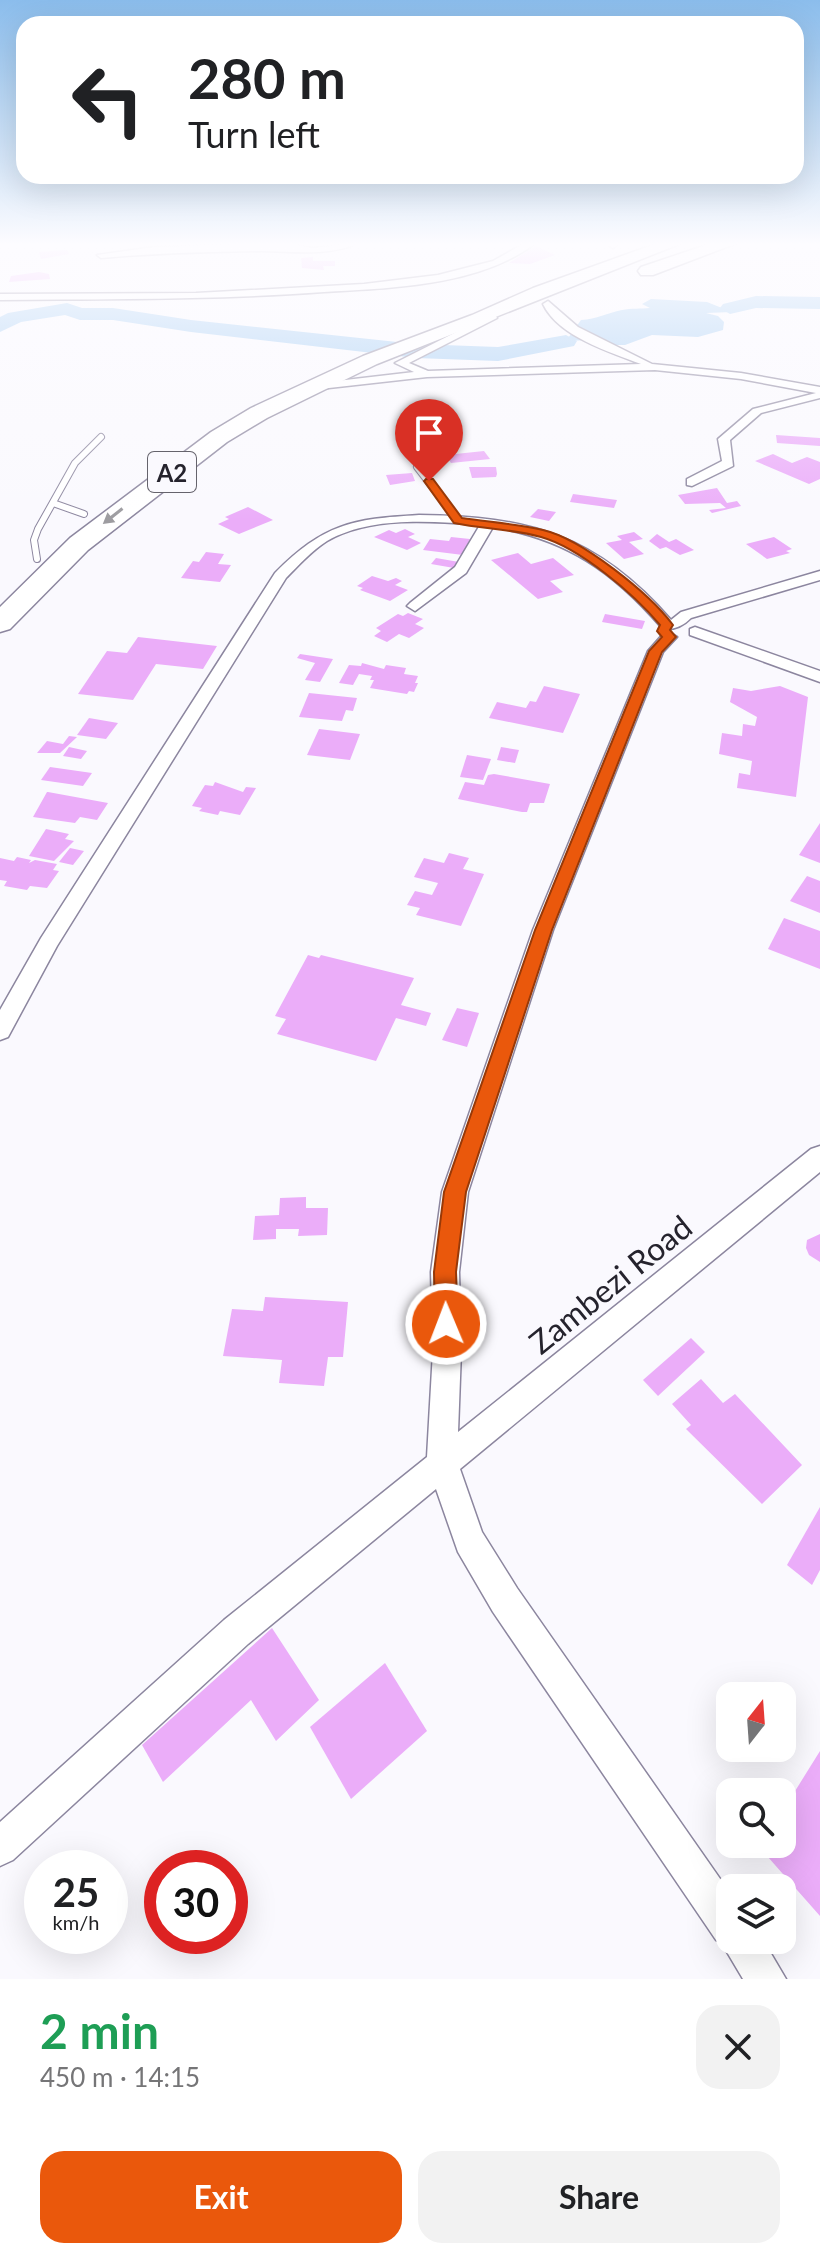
<!DOCTYPE html>
<meta charset="utf-8">
<style>
body{margin:0;font-family:Lato,sans-serif;background:#f2f2f2;color:#202124;height:100vh;display:flex;flex-direction:column;font-size:30px;white-space:nowrap}
*{box-sizing:border-box;margin:0}
p{font-size:26px;color:#757577}
.icon{flex:none;width:44px;height:44px;fill:none;stroke:currentColor;stroke-width:2;stroke-linecap:round;stroke-linejoin:round}
.map{position:relative;height:1979px;overflow:hidden}
.drawer{display:flex;flex-direction:column;background:#fff;flex:1}
.drawer>*{flex:none}
.hud{position:absolute;left:16px;top:16px;width:788px;height:168px;border-radius:24px;box-shadow:0 8px 32px #0002;background:#fff;color:#202124;overflow:hidden}
.needle{width:52px;rotate:17deg}
.controls{position:absolute;left:716px;top:1682px;display:grid;gap:16px}
.controls a{display:grid;place-items:center;width:80px;height:80px;border-radius:16px;background:#fff;box-shadow:0 8px 32px #0002;font-size:40px}
.speed{position:absolute;left:24px;top:1850px;display:flex;gap:16px;font-size:40px;font-weight:700;text-align:center}
.speed>*{display:grid;place-content:center;width:104px;height:104px;border-radius:50%;background:#fff;box-shadow:0 8px 32px #0002;line-height:1}
.speed small{font-size:20px;font-weight:400}
.speed .limit{border:12px solid #d22;background:#fff;color:#111}
.pin{position:absolute;display:grid;place-items:center;width:68px;height:68px;color:#fff;margin:-82px -34px;border-radius:50% 50% 50% 0;rotate:-45deg;box-shadow:0 0 8px #0007}
.pin .icon{rotate:45deg}
.me{position:absolute;width:88px;margin:-44px;rotate:359deg;stroke-linejoin:round;filter:drop-shadow(0 0 6px #0008)}
.turn{display:flex;align-items:center;gap:28px;height:168px;padding:0 40px;font-size:36px}
.turn .icon{width:104px;height:104px;stroke-width:2.5}
.turn b{display:block;font-size:56px;line-height:68px}
.round{display:grid;place-items:center;flex:none;width:84px;height:84px;border-radius:24px;background:#f2f2f2}
.headline{display:flex;align-items:center;justify-content:space-between;height:136px;padding:0 40px}
h1{font-size:48px;font-weight:700;line-height:60px;color:#1e9e55}
.primary-button{display:flex;gap:16px;margin-top:auto;padding:16px 40px}
.primary-button a{flex:1;height:92px;border-radius:24px;background:#ea580c;color:#fff;font-size:32px;font-weight:700;line-height:92px;text-align:center}
.primary-button a+a{background:#f2f2f2;color:#202124}
.map>svg:first-child{display:block}
</style>
<div class="map">
<svg width="820" height="1979" viewBox="0 0 820 1979">
<rect width="100%" height="100%" fill="#faf9fe"/>
<path fill="#9fcaf3" d="M651,299L707,302L732,312L706,313L718,316L724,322L723,330L698,337L652,335L625,345H601L590,340L566,341L581,320C597,319 607,313 622,310C631,308 641,309 650,308L642,304Z"/>
<g fill="none" stroke-linecap="round" stroke-linejoin="round">
<g fill="#9fcaf3" fill-rule="evenodd">
<path d="M756,296L820,297V309L756,308L730,314L720,308L723,304Z"/>
<path d="M67,303L82,308H113L191,320L416,344L498,347L566,335L577,341L574,346L498,361L416,358L191,332L113,320H80L65,315L21,322L0,332V317L8,313Z"/>
</g>
</g>
<g fill="#ebadf9">
<path d="M536,246L555,255L530,264L509,263Z"/>
<path d="M67,250L69,254L41,259L39,252Z"/>
<path d="M313,257V261H335V266H323L324,270L302,268L301,258Z"/>
<path d="M39,272L49,274L50,279L9,282L11,276Z"/>
<path d="M776,435L820,438V446L777,443Z"/>
<path d="M484,451L490,459L451,463L446,455Z"/>
<path d="M773,454L792,463L807,457L820,462V479L809,484L755,461Z"/>
<path d="M469,467H496L497,474L496,477L472,478Z"/>
<path d="M412,473L415,481L390,485L386,475Z"/>
<path d="M717,488L727,503L737,501L741,506L712,513L709,510L726,508L720,503L685,504L678,495Z"/>
<path d="M573,494L617,500L614,508L570,502Z"/>
<path d="M248,507L273,520L239,534L218,524L229,519L225,517Z"/>
<path d="M538,509L556,512L549,521L530,517Z"/>
<path d="M405,529L415,534L408,537L421,543L407,550L374,537L389,530L396,533Z"/>
<path d="M634,532L643,539L629,542L644,554L624,559L606,543L622,540L617,536Z"/>
<path d="M657,534L669,542L676,539L694,550L680,555L666,547L660,549L649,541Z"/>
<path d="M451,537L470,539L463,555L423,550L430,539L449,541Z"/>
<path d="M774,537L792,549L786,551L790,553L767,559L746,544Z"/>
<path d="M206,552L224,554L218,564L231,565L220,582L181,578L193,561L199,562Z"/>
<path d="M518,553L531,564L553,558L574,575L550,581L563,592L538,599L491,560Z"/>
<path d="M436,558L459,562L454,568L431,564Z"/>
<path d="M372,576L388,581L396,578L402,581L395,585L408,590L390,601L360,590L363,588L357,586Z"/>
<path d="M408,613L423,619L415,624L424,628L409,638L399,634L387,642L374,636L381,631L376,628L398,614L403,616Z"/>
<path d="M605,614L645,621L642,629L602,622Z"/>
<path d="M138,637L217,646L203,669L156,664L133,700L78,694L107,651L127,653Z"/>
<path d="M300,654L333,659L320,682L305,680L315,663L297,658Z"/>
<path d="M362,663L384,669L386,665L406,668L404,674L418,676L415,683H418L414,692L409,691L407,694L370,688L374,680H370L372,676L359,674L353,685L339,683L349,665L361,666Z"/>
<path d="M544,686L580,694L563,733L489,718L497,702L526,708L530,701L536,702Z"/>
<path d="M780,686L808,697L796,797L737,788L739,773L750,775L752,761L719,754L722,733L742,736L743,724L755,726L757,717L730,702L733,688L751,691Z"/>
<path d="M309,693L357,698L353,711L346,710L342,721L299,717Z"/>
<path d="M89,718L118,723L106,739L77,735Z"/>
<path d="M319,729L360,734L350,760L307,755Z"/>
<path d="M69,736L77,737L60,753H37L47,741L63,744Z"/>
<path d="M69,747L87,751L81,759L63,756Z"/>
<path d="M501,747L519,750L515,763L497,760Z"/>
<path d="M467,755L491,759L483,780L460,777Z"/>
<path d="M50,767L92,773L83,786L41,780Z"/>
<path d="M494,774L550,784L544,803H530L527,812H522L458,799L465,782L484,785L488,775Z"/>
<path d="M215,782L243,792L246,787L256,788L240,815L220,811L218,815L199,811L202,808L192,806L205,785L213,786Z"/>
<path d="M47,792H48L108,803L97,820L80,817L75,823L33,817Z"/>
<path d="M820,823V863L799,855Z"/>
<path d="M46,829L69,834L65,839L74,841L54,861L29,856Z"/>
<path d="M70,848L84,851L73,865L59,862Z"/>
<path d="M449,853L469,858L463,869L484,874L461,926L416,915L420,908L407,905L415,891L432,895L438,883L414,877L424,858L444,863Z"/>
<path d="M17,857L31,860L29,863L35,860L57,864L53,870L59,871L47,888L30,886L27,890L4,886L7,881L0,880V858L14,861Z"/>
<path d="M807,876L820,881V913L790,901Z"/>
<path d="M784,918L820,931V969L768,949Z"/>
<path d="M308,955L319,958L321,955L414,978L401,1005L431,1013L426,1026L396,1018L376,1061L277,1034L286,1019L275,1016Z"/>
<path d="M457,1008L479,1013L467,1047L442,1040Z"/>
<path d="M306,1197V1208H328L327,1235L298,1236L299,1229H276V1239L253,1240L255,1216L279,1215L280,1198Z"/>
<path d="M820,1234V1262L809,1255L806,1248L807,1240Z"/>
<path d="M265,1297L348,1302L343,1357H328L324,1386L279,1383L282,1360L223,1356L232,1309L263,1311Z"/>
<path d="M691,1338L705,1352L658,1396L643,1380Z"/>
<path d="M701,1379L723,1403L735,1394L802,1465L762,1504L686,1429L691,1425L672,1404Z"/>
<path d="M820,1507V1570L812,1585L787,1565Z"/>
<path d="M272,1628L319,1700L276,1741L251,1700L163,1782L142,1745Z"/>
<path d="M385,1663L427,1731L351,1799L310,1727Z"/>
<path d="M820,1751V1916L760,1848L762,1844H782V1812Z"/>
</g>
<g fill="none" stroke-linecap="round" stroke-linejoin="round">
<g stroke="#8c869f" stroke-width="8">
<g id="lane">
<path d="M417,467L458,520"/>
<path d="M53,503L84,514"/>
<path d="M37,559L34,540L38,529L75,463L101,437"/>
</g>
</g>
<g stroke="#8c869f" stroke-width="3">
<g id="street">
<path d="M284,243L313,248L358,243C328,257 293,251 261,251C207,252 154,253 101,258L97,255L154,247Z"/>
<path d="M525,243H536C479,286 393,288 324,292C216,300 108,299 0,300V294L196,293L364,284L438,275L493,261Z"/>
<path d="M548,301L578,327L652,364L741,373L820,387V398L761,413L730,440L733,466L692,486L687,485V479L722,461L718,439L753,409L816,393L741,379L655,370L427,377L311,390L305,387L311,384L414,372L395,363L494,313L497,318L409,363L428,371L641,364C609,352 558,336 543,304Z"/>
<path d="M419,515C529,516 597,535 671,620L681,612L820,571V580L691,618C683,626 673,631 662,628C613,571 566,539 493,527L466,573L415,611L407,606L410,603L455,567L480,525C432,521 370,516 327,541C311,551 299,565 286,578L57,946L8,1037L0,1040V1010L41,938L275,573C324,524 351,519 419,515Z"/>
<path d="M695,627L820,671V682L690,635V629Z"/>
<path d="M669,632L677,637L663,652L553,930L468,1192L459,1272L461,1351L458,1432L811,1149L820,1146V1172L460,1469L482,1532L517,1588L730,1893V1940H763L786,1979H743L721,1942L716,1940L493,1612L458,1552L436,1489L248,1644L13,1860L0,1866V1822L224,1620L427,1457L433,1351L431,1272L442,1192L533,930L648,651L663,634Z"/>
</g>
</g>
<g stroke="#8c869f" stroke-width="3">
<path id="secondary" d="M620,243L613,248L607,244V243Z"/>
</g>
<g stroke="#8c869f" stroke-width="3">
<g id="highway">
<path d="M658,243H682L377,364L267,418L227,442L88,550L10,629L0,632V607L70,538L211,432L251,408L363,356L472,315L533,288Z"/>
<path d="M712,243H737L653,275H641L638,271L641,267Z"/>
</g>
</g>
<use href="#lane" stroke="#fff" stroke-width="6"/>
<use href="#street" fill="#fff" fill-rule="evenodd"/>
<use href="#secondary" fill="#fff" fill-rule="evenodd"/>
<use href="#highway" fill="#fff" fill-rule="evenodd"/>
</g>
<defs><path id="oneway-solid" d="M-6-.8H1V-3.2L6.5 0L1 3.2V.8H-6Z" transform="scale(2)"/></defs>
<use fill="#9d9ca0" href="#oneway-solid" transform="translate(113 516) rotate(142)"/>
<linearGradient id="sky" x2="0" y2="1"><stop stop-color="#8bbdec"/><stop offset="0.47" stop-color="#fdfcff"/><stop offset="1" stop-color="#fdfcff" stop-opacity="0"/></linearGradient>
<rect width="820" height="520" fill="url(#sky)"/>
<path fill="#ea580c" stroke="#983908" stroke-width="2" d="M426,479H433L462,518C489,522 517,524 543,530C582,539 649,593 673,625L670,630L676,637L662,652L552,930L466,1192L456,1272L458,1324L455,1332L446,1335L438,1332L435,1324L434,1272L444,1192L535,930L649,651L662,637L657,631L660,625C634,594 580,548 541,537C513,529 483,529 454,523L424,481Z"/>
<g text-anchor="middle" dominant-baseline="central" stroke-width="7" stroke-linejoin="round" paint-order="stroke">
<rect fill="#faf9fe" stroke="#65636c" stroke-width="2" x="148" y="452" width="48" height="40" rx="6"/>
<g font-size="24" font-weight="bold" fill="#25232d">
<text x="172" y="472">A2</text>
</g>
<g font-size="32" fill="#25232d" stroke="#faf9fe">
<text transform="translate(610 1284) rotate(-39)">Zambezi Road</text>
</g>
</g>
</svg>
<div class="controls">
<a><svg class="needle" viewBox="-14 -14 28 28"><path d="M0-13l5 13h-10z" fill="#e53935"/><path d="M0 13l5-13h-10z" fill="#757577"/></svg></a>
<a><svg class="icon" aria-label="search" viewBox="0 0 24 24"><circle cx="10" cy="10" r="6"/><path d="M15 15l6 6"/></svg></a>
<a><svg class="icon" aria-label="layers" viewBox="0 0 24 24"><path d="M12 4l9 5-9 5-9-5zM3 14l9 5 9-5"/></svg></a>
</div>
<div class="speed"><div>25<small>km/h</small></div><div class="limit">30</div></div>
<div class="pin" style="left:429px;top:481px;background:#d93025"><svg class="icon" aria-label="arrive" viewBox="0 0 24 24"><path d="M6 21V4h12l-3 4 3 4H6"/></svg></div>
<svg class="me" style="left:446px;top:1324px" viewBox="-20 -20 40 40"><circle r="17" fill="#ea580c" stroke="#fff" stroke-width="3"/><path d="M0-11L8 9 0 5-8 9z" fill="#fff"/></svg>
<div class="hud">
<div class="turn"><svg class="icon" aria-label="left" viewBox="0 0 24 24"><path d="M17 20v-9H6M10 6l-5 5 5 5"/></svg><div><b>280 m</b>Turn left</div></div>
</div>
</div>
<section class="drawer">
<div class="headline"><div><h1>2 min</h1><p>450 m · 14:15</p></div><a class="round"><svg class="icon" aria-label="close" viewBox="0 0 24 24"><path d="M6 6l12 12M18 6L6 18"/></svg></a></div>
<div class="primary-button"><a>Exit</a><a>Share</a></div>
</section>
